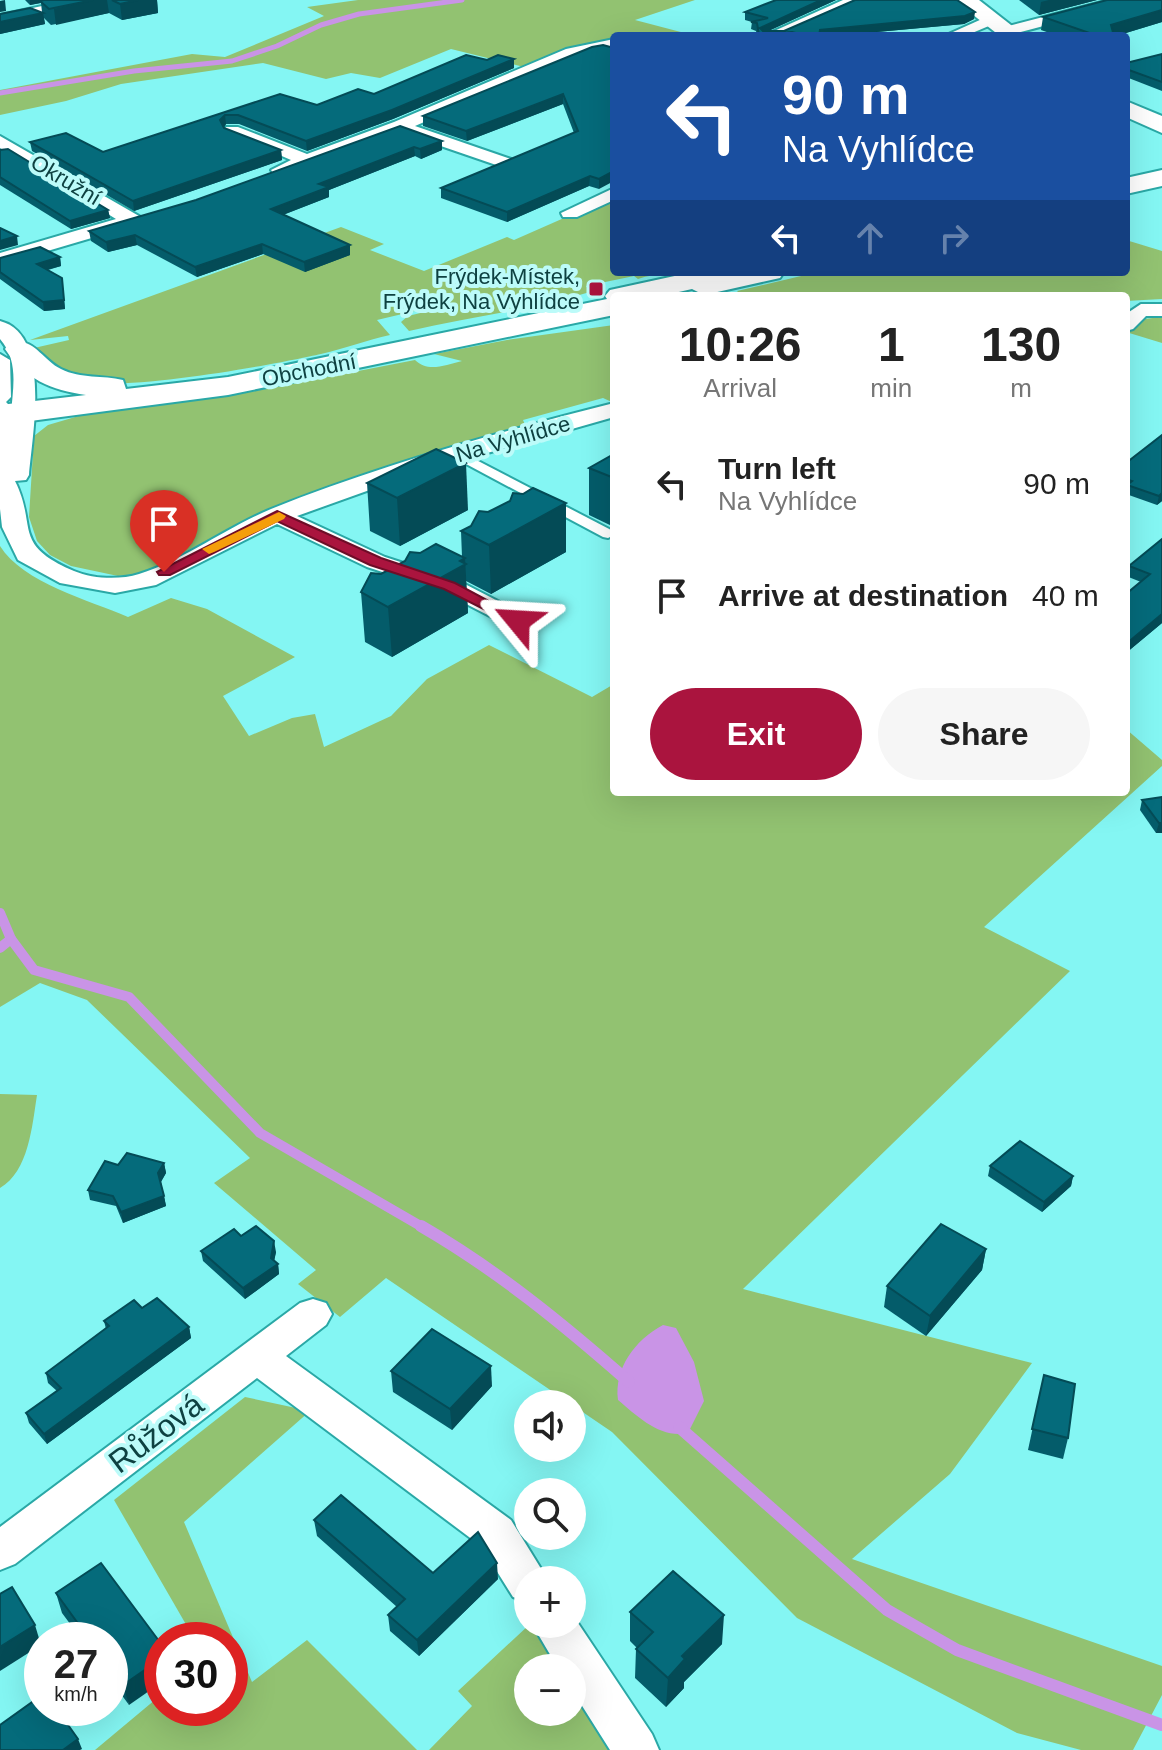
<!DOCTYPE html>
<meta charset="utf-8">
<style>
body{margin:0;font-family:Helvetica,sans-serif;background:#f6f6f6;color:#222;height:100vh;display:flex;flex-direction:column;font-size:30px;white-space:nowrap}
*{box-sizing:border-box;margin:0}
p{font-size:26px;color:#767676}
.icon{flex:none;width:44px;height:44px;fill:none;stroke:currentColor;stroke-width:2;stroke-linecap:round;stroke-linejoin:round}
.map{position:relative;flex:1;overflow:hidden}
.side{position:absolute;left:610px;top:292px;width:520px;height:504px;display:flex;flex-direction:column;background:#fff;border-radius:8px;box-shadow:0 8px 32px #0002}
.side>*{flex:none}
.guide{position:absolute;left:610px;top:32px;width:520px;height:244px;border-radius:8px;box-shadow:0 8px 32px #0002;background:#1a4fa0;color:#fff;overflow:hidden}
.controls{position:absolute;left:514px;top:1390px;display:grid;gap:16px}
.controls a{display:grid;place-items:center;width:72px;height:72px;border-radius:50%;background:#fff;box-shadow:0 8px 32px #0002;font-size:40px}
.speed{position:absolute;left:24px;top:1622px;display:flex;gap:16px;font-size:40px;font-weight:700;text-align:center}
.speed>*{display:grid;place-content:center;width:104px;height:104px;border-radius:50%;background:#fff;box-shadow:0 8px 32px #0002;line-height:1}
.speed small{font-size:20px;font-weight:400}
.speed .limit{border:12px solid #d22;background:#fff;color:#111}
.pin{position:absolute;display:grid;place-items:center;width:68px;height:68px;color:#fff;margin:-82px -34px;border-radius:50% 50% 50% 0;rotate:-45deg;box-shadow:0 0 8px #0007}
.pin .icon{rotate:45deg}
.me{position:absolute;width:88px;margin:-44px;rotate:297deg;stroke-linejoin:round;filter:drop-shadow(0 0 6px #0008)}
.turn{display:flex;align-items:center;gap:28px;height:168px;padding:0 40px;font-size:36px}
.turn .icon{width:104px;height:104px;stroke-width:2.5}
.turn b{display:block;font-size:56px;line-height:68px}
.lanes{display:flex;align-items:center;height:76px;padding:0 40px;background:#0003;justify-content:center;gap:40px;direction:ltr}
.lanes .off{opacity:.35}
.eta{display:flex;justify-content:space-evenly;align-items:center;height:136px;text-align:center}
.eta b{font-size:48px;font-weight:800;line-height:56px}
.button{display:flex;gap:16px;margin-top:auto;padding:16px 40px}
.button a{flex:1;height:92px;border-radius:48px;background:#aa143e;color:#fff;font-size:32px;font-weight:800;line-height:92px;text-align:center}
.button a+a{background:#f6f6f6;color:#222}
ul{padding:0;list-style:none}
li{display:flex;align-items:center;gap:24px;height:112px;padding:0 40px}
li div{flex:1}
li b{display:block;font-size:30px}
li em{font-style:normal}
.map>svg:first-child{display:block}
</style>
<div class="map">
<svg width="1162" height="1750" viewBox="0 0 1162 1750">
<rect width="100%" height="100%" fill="#84f6f3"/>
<g fill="#92c271">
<path d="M358,0H695L635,20L696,36H614V42L590,43L524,67L451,49L380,78L351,73L326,79L263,63L121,84L66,101L0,115V90L192,54L225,57L324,16L307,7Z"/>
<path d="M614,196V272H697C676,275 657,272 638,279L634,276L586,286L590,292C530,310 469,317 409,331L401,322L408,316L437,309L436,306L377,320L390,335C367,340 346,348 321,354C277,364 99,398 65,377C54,371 44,357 34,348L69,340L68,336L30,340L341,227L384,244L370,250L424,271L507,237L514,240Z"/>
<path d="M1126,240L1162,251V299L1126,301V296H742L737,291L818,272H1126Z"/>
<path d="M1162,317V343L1126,332L1144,319Z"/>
<path d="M614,325V403L603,398L523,420L526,427L296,500L237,525L144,573L118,576L71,566L50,555L37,541L29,517L34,436L48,425L82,415L255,391L415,360C428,373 445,365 462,361L434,354L507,340Z"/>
<path d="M0,546C23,583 89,600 128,617L171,598L207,609L295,657L223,696L249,736L292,718L315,714L324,747L391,716L427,679L489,645L592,697L614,684V792H1126V729L1162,760V766L984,927L1070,971L743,1289L1032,1363L950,1474L852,1559L1162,1666V1695L1133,1750H1081L1017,1733L797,1618L612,1432L386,1278L340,1317L298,1284L316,1270L214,1183L250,1158L87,1000L40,983L0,1007Z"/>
<path d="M0,1094L37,1095C32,1126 29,1171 0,1188Z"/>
<path d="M245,1397L310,1411L184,1522L252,1682L307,1640L417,1750H95L162,1694V1708H230V1640H195L114,1500Z"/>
<path d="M530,1624H542L572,1668H528V1712H572V1669L627,1750H429L472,1706L458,1691Z"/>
</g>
<path fill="#c994e6" d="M663,1325L676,1328L694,1362L704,1401L688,1433C661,1439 638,1417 618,1400C614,1368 635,1340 663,1325Z"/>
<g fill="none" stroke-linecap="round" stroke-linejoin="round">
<path stroke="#c994e6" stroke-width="5" d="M0,93L134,71L232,61L277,46L321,25L359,14L462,0"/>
<g stroke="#c994e6" stroke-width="10">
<path d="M0,913L11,939L0,948"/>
<path d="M11,939L34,970L129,997L260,1133L424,1228"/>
</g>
<g stroke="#c994e6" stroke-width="12">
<path d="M421,1226C497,1270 563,1324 629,1382"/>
<path d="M679,1427L887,1610L957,1650L1162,1725"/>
</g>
<g stroke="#2aa8a6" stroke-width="4">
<path id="lane" d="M457,450L613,531L614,535L608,538L603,537L453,457V451Z"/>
</g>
<g stroke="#2aa8a6" stroke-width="4">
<g id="street">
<path d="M70,0H98L91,4L0,23V15Z"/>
<path d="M843,0H863L784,36H763Z"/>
<path d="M1109,0H1133L1131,3L1006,36L998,31L1001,28Z"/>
<path d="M991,15L996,17V23L965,36H944Z"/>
<path d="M614,39V49L576,56L415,126L511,159L514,163L505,168L400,132L280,175L274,174L271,170L291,160L224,131L226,127H238L307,154L394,122L566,49Z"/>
<path d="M0,136L139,216L141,220L139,224L0,265V253L116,219L0,148Z"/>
<path d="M614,188V200L577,217H563L561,213Z"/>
<path d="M1141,304H1162V316H1146L1133,329L1126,331V314Z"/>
<path d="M0,321C52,334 32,436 29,475L26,480L15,481C38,527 11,544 74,571C93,579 120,580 139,574C184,560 227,527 271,509C381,465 499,432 614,403V417L417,473L297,516L385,557L459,581L527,616L531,621L527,626H509L441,591L367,567L277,524L156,585L115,593L60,583L18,560L2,527L0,509V354L10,360L11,397L6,402L11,407V414C13,387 19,361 0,339Z"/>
<path d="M313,1299L326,1303L332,1314L326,1325L286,1356L511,1520L548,1580H528V1602L513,1597L481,1546L257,1378L15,1564L0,1570V1527L300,1303Z"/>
<path d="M572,1614L652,1734L659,1750H610L572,1690V1668H558L532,1624H572Z"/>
</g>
</g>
<g stroke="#2aa8a6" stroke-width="4">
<g id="secondary">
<path d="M954,0H979L1025,36H1000Z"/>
<path d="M1126,101L1162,116V133L1126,117Z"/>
<path d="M1162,170V186L1126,194V178Z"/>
<path d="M693,272H784L780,278L704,295L692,289L661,296H614V315L228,395L0,425V405L86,395C51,390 25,379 5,349L9,343C34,336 41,359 61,369C81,379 103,375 123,380L126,389L228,377L607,299L605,296L610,290Z"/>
<path d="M0,441L12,444L19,454L14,461L0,463Z"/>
</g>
</g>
<use href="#lane" fill="#fff" fill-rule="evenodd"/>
<use href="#street" fill="#fff" fill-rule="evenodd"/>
<use href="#secondary" fill="#fff" fill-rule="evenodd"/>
</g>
<g fill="#045c6a">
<path d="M25,0H159H157L158,13L122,20L109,13L51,25L44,18L45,24L0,34V14L42,12L41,3L30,5Z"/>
<path d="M776,0H836L768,31L974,19L964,24L833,36H757L756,31L751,29L752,22L745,20V12Z"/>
<path d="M1019,0H1097L1039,15Z"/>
<path d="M1162,0V22L1116,36H1058L1041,30L1043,17Z"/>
<path d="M603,45L599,189L589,186L507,222L441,198V188L574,133L563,104L467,141L423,126V116Z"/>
<path d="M1162,54V91L1126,77V63Z"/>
<path d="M514,59V68L393,119L307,151L239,124H226L224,128L281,150L282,160L134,211L32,151L30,142L103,152L280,94L317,105L374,94L487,60Z"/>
<path d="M400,126L442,150L421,159L415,156L329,190V197L283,215L350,255L305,272L263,254L197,277L137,245L108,252L91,241L89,231L196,200Z"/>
<path d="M0,150L108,210L110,218L71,229L0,185Z"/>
<path d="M60,257L61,266L48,270L62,278L65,309L44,311L0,279V258Z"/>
<path d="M1162,435V501L1157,505L1126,494V463Z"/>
<path d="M614,454V527L589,515V468Z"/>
<path d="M367,483L468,510L400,546L370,531Z"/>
<path d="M566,503V552L491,594L466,581L468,613L392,657L365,642L361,592L381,574L462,557L461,531L471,526L488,512Z"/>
<path d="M1162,539V623L1126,653V594L1141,582L1126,576L1129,566Z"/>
<path d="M1162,797V833H1156L1140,810L1142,800Z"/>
<path d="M164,1163L166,1173L161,1182L166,1206L123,1223L116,1206L90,1200L88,1190L118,1165Z"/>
<path d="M990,1166L1073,1176L1071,1186L1042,1212L988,1176Z"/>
<path d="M241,1236L276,1252L274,1260L278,1264L279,1274L245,1299L203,1261L201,1251Z"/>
<path d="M986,1249L982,1270L926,1336L884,1307L887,1286Z"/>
<path d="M142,1308L189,1327L191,1338L47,1444L29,1423L26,1413L57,1391L48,1383L46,1373L106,1329L104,1321Z"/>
<path d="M391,1371L492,1386L452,1430L393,1392Z"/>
<path d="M1044,1375L1068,1438L1063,1459L1028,1450Z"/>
<path d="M314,1520L433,1573L498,1579L419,1656L390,1631L388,1615L397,1607L317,1536Z"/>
<path d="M101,1563L129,1705L110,1679V1640H82L62,1613L56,1593Z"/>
<path d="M630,1612L722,1644L684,1682V1688L666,1707L635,1678L636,1649L637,1648L630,1641Z"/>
</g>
<g fill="#044b56">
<path d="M5,0L6,11L0,12V1Z"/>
<path d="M30,0H56L40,1V3L30,5Z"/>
<path d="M93,0H107L109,13L56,25L54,9Z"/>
<path d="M138,0H159H157L158,13L122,20L120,4Z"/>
<path d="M821,0H836L760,35L792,32V36H759L760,28Z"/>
<path d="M1049,0H1097L1039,15L1041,2Z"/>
<path d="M1162,10V22L1116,36H1109L1111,25Z"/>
<path d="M975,12L974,19L964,24L833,36H819L820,30Z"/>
<path d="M43,13L45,24L0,34V22Z"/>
<path d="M514,59V68L393,119L307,151L306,141Z"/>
<path d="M563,94V104L467,141L466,131Z"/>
<path d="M225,115L226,124L221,130L220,120Z"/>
<path d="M442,141V150L421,159L420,149Z"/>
<path d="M414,147L415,156L329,190V197L272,219L271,209L319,184Z"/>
<path d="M281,150L282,160L134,211L133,201Z"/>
<path d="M614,171V181L599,189V179Z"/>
<path d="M590,176L589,186L507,222V212Z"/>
<path d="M108,210L110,218L71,229L70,221Z"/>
<path d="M135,235L137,245L108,252L106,242Z"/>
<path d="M17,236L18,245L0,250V241Z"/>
<path d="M262,244L263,254L197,277L195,267Z"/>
<path d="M350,245V255L305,272L304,262Z"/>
<path d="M60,257L61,266L38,272L37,264Z"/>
<path d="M62,278L65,309L44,311L43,302Z"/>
<path d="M466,463L468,510L400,546L397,498Z"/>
<path d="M1162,493V501L1157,505L1159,496Z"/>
<path d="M566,503V552L491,594L489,545Z"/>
<path d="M465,558L468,613L392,657L388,607Z"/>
<path d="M1162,614V623L1126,653V644Z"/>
<path d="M1159,823H1162V833H1156Z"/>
<path d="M164,1163L166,1173L160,1183L158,1173Z"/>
<path d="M1073,1176L1071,1186L1042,1212L1044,1202Z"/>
<path d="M164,1196L166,1206L123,1223L121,1212Z"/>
<path d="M274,1241L276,1252L273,1267L278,1264L279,1274L245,1299L243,1288L271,1258Z"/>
<path d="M986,1249L982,1270L926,1336L930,1316Z"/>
<path d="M189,1327L191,1338L47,1444L44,1434Z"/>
<path d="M491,1366L492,1386L452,1430L450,1409Z"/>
<path d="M497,1563L498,1579L419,1656L417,1640Z"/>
<path d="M724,1615L722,1644L684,1682V1688L666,1707L668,1678L682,1656Z"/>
<path d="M35,1625L41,1645L0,1671V1647Z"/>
<path d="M162,1658V1682L129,1705L123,1685Z"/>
<path d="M78,1739L82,1749L80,1750H63Z"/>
</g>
<g fill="#056b7b" stroke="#044b56" stroke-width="2">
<path d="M44,0H93L49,9L40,1Z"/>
<path d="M112,0H138L120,4Z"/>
<path d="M776,0H821L760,28L763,31H784L855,0H957L975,12L965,16L820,30L819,36H807L792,32L759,35L757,23L751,22L768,18L745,12Z"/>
<path d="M1107,0H1162V10L1111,25L1114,36H1098L1043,17Z"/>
<path d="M30,8L43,13L0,22V14Z"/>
<path d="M872,32L888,36H863Z"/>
<path d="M603,45L614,48V171L599,179L590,176L507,212L441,188L578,131L563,94L466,131L423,116L592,47Z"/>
<path d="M1162,54V82L1126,69V63Z"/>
<path d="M466,55L487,60L498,55L514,59L392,110L306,141L238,115H225L220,120L224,128L281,150L133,201L30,142L66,133L103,152L280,94L317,105L358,89L374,94Z"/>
<path d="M400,126L442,141L420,149L414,147L319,184L329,187L271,209L350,245L304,262L262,244L195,267L135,235L106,242L89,231L196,200Z"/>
<path d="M8,149L108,210L70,221L0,177V150Z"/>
<path d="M0,228L17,236L0,241Z"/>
<path d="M40,247L60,257L37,264L62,278L64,300L43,302L0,272V258Z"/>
<path d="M1162,435V493L1159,496L1127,485L1132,481L1126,479V463Z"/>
<path d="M436,449L466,463L397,498L367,483Z"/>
<path d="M614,454V478L589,468Z"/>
<path d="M533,488L566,503L489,545L461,531L471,526L479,511L488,512L510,501L513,493L523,494Z"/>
<path d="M1162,539V614L1126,644V594L1150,574L1129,566Z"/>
<path d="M436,544L465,558L460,561L466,564L388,607L361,592L371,573L381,574L405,561L410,552L420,553Z"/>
<path d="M1162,797V823H1159L1142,800Z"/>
<path d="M1020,1141L1073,1176L1044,1202L990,1166Z"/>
<path d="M127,1153L164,1163L158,1173L164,1196L121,1212L113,1196L88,1190L105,1161L118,1165Z"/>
<path d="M941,1224L986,1249L930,1316L887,1286Z"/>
<path d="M256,1226L274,1241L271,1258L278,1264L243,1288L201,1251L234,1229L241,1236Z"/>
<path d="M157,1298L189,1327L44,1434L26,1413L61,1388L46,1373L109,1326L104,1321L134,1300L142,1308Z"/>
<path d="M432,1329L491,1366L450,1409L391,1371Z"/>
<path d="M1044,1375L1075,1384L1068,1438L1032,1429Z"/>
<path d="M341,1495L433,1573L478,1532L497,1563L417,1640L388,1615L405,1599L314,1520Z"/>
<path d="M101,1563L162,1645V1658L123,1685L110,1667V1640H90L56,1593Z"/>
<path d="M673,1571L724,1615L682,1656L685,1659L668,1678L636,1649L653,1632L630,1612Z"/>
<path d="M12,1587L35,1625L0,1647V1594Z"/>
<path d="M42,1695V1708H56L78,1739L63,1750H0V1725Z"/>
</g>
<path fill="#aa143e" stroke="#6e0d28" stroke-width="2" d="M277,511L381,558L455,583L526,621L518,626L513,624L444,589L370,565L277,521L170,575H159L157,572Z"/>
<path fill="#f59e0b" d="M279,512L286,516L284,519L214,552L209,554L202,549Z"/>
<rect fill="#aa143e" stroke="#bcfbf9" stroke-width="3" x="588" y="281" width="16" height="16" rx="4"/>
<g text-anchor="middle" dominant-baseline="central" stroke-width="8" stroke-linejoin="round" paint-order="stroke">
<g font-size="22" fill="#0e4141" stroke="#bcfbf9">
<text transform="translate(66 180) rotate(31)">Okružní</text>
<text transform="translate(309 370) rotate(-11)">Obchodní</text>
<text transform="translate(513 439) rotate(-16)">Na Vyhlídce</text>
</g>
<g font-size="22" fill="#0e4141" stroke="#bcfbf9" text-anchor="end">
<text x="580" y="276">Frýdek-Místek,<tspan x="580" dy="25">Frýdek, Na Vyhlídce</tspan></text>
</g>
<g font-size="32" fill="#0e4141" stroke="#bcfbf9">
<text transform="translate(156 1433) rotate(-37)">Růžová</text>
</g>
</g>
</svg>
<div class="controls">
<a><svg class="icon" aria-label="sound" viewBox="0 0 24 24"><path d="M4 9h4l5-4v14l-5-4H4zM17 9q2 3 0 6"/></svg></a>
<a><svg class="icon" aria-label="search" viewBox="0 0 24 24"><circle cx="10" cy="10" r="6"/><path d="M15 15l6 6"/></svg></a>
<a>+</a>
<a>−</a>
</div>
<div class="speed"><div>27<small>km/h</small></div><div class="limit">30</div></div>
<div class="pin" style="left:164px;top:572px;background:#d93025"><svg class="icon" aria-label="arrive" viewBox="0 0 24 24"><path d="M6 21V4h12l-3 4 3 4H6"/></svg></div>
<svg class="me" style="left:518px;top:621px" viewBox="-20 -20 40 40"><path d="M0-17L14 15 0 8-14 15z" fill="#aa143e" stroke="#fff" stroke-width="4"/></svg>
<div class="guide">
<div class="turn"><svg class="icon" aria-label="left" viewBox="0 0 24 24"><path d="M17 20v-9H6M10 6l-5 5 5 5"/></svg><div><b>90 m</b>Na Vyhlídce</div></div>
<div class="lanes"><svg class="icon" aria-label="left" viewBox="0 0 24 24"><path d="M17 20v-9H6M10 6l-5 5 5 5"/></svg><svg class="icon off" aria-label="ahead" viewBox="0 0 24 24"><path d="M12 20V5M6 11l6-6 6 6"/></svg><svg class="icon off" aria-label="right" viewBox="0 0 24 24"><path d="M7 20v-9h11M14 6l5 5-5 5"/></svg></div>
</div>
<section class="side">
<div class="eta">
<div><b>10:26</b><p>Arrival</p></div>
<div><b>1</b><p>min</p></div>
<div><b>130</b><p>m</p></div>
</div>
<ul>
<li><svg class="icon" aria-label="left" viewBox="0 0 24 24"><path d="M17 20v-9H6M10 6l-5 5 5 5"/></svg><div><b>Turn left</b><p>Na Vyhlídce</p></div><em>90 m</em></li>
<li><svg class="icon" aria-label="arrive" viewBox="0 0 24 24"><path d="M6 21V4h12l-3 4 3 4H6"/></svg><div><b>Arrive at destination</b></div><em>40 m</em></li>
</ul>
<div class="button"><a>Exit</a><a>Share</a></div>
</section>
</div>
